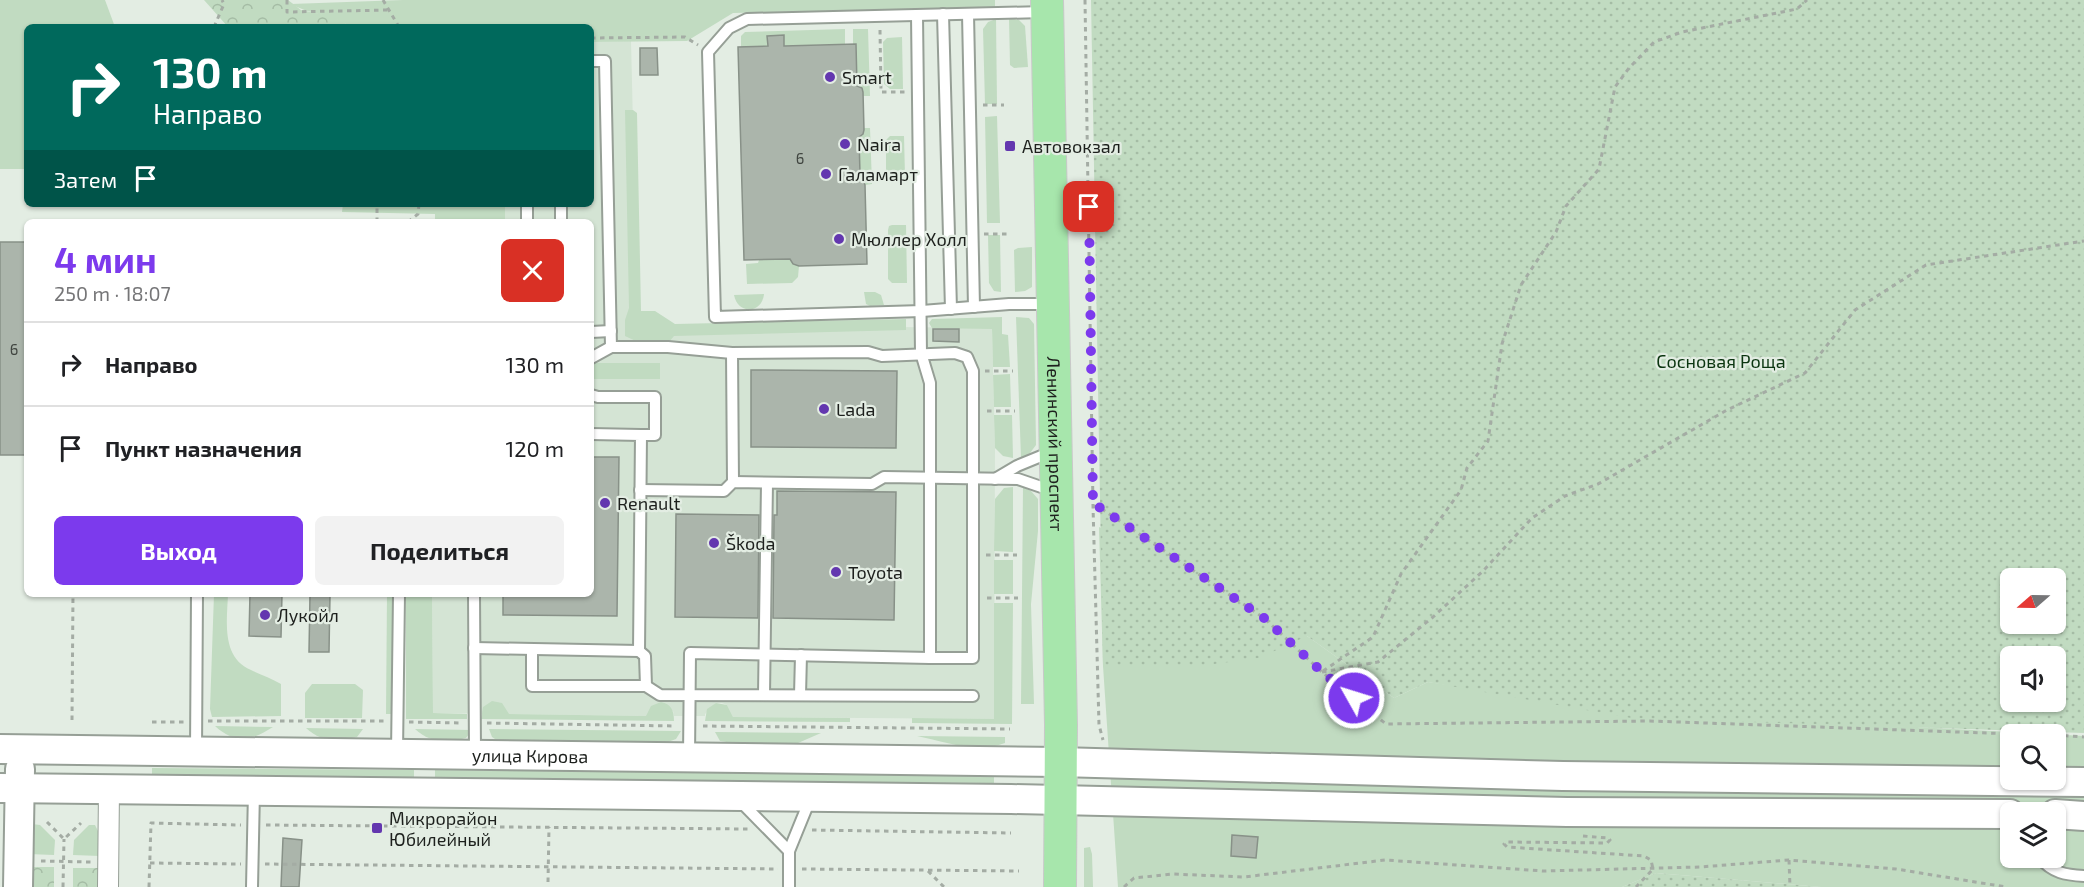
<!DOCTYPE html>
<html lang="ru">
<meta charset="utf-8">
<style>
body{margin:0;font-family:"Exo 2",sans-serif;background:#f2f2f2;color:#202124;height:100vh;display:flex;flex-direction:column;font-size:22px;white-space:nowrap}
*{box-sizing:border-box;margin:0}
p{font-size:20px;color:#757577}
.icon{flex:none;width:33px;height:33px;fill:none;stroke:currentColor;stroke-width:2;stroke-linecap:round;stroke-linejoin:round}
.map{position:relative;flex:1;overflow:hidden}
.side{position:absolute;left:24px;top:219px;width:570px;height:378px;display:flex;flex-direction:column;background:#fff;border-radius:9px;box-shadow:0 2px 4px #0004}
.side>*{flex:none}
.top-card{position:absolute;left:24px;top:24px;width:570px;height:183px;border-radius:9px;box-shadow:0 2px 4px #0004;background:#00695c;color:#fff;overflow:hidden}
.needle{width:39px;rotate:250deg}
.controls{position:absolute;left:2000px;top:568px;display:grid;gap:12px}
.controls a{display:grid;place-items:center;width:66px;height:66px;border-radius:9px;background:#fff;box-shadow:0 2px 4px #0004;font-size:30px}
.pin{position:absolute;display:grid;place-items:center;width:51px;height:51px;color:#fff;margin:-26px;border-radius:12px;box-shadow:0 3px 9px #0006}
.me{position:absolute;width:66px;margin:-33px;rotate:309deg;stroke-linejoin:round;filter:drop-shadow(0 0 4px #0008)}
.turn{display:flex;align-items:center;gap:21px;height:126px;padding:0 30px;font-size:27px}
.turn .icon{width:78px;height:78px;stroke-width:2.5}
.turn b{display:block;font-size:42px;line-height:51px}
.then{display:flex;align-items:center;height:57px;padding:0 30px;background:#0003;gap:12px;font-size:22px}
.round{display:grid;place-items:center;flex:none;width:63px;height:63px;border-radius:9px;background:#f2f2f2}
.summary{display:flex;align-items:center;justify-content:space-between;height:102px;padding:0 30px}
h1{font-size:36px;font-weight:700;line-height:45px;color:#7c3aed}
.cta{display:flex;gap:12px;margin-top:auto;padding:12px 30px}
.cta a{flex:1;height:69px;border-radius:9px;background:#7c3aed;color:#fff;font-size:24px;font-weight:700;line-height:69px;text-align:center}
.cta a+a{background:#f2f2f2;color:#202124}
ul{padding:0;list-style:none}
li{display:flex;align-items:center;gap:18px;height:84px;padding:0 30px;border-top:2px solid #e0e0e0}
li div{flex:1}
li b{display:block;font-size:22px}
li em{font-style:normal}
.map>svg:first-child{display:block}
</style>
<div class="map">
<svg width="2084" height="887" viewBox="0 0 2084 887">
<defs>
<pattern id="forest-crowns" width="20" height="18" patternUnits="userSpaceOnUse" patternTransform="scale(1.5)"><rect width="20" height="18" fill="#c1dbc1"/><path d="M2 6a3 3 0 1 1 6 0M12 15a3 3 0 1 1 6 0" fill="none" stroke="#a5bca5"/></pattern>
<pattern id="park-dots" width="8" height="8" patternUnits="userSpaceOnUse" patternTransform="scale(1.5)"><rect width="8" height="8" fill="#c1dbc1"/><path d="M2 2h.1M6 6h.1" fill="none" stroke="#a5bca5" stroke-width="1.8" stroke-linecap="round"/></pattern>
</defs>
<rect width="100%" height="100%" fill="#e3ede3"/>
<path fill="#d4e4d4" d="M631,41L638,333L897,327L992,328L995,448L994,719L733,717L727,705L722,703H716L705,714V716H674L673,711L647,716L433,713L432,594H591V222H505V204H591V42Z"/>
<g fill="#c1dbc1" fill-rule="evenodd">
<path d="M0,0H105L115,27H27V169H0Z"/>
<path d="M403,0H995V7L733,13L687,41L591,42V27H351C333,14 310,15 291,4Z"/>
<path d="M1009,18L1019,20L1025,26L1028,67L1014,68L1010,65Z"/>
<path d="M996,19L997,104H985L983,29L988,22Z"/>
<path d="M845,29V44L784,46L783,35L768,36V46L741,47V36L745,32Z"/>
<path d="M853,29H868L870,96H863L861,88L857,87L856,44H853Z"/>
<path d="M902,37L903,89H890L884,84L883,42L887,38Z"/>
<path d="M625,110H633L637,113L641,311H655L675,324L906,319V330L674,336L668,343H640L625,336V320L629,308Z"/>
<path d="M997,116L1000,223H987L985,117Z"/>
<path d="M864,128H870L872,184L865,185L864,180L860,179L859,136L863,134Z"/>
<path d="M904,136L905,176H889L886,172V140L890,136Z"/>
<path d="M343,204H505V222H435V214L342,212Z"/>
<path d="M892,225H906L907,283H892L888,279V230L889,226Z"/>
<path d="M988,235H1000L1001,292L994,291L989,283Z"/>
<path d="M1032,247V287L1025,291L1015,292L1014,250L1018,248Z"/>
<path d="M791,259L793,264L799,266L798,277L792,283L747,284L746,264L758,263L759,260Z"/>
<path d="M864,292H875L881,295L884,305L870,306L866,304Z"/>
<path d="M764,294C762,314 738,315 734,295Z"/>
<path d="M1002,317V334L1008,335L1010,367H993L992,329L932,328L929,323L932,319Z"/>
<path d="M1016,317L1029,318L1034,324L1036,445L1030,453L1021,458Z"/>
<rect x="594" y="363" width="66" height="16"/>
<path d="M1010,374L1011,407H994L993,375Z"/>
<path d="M994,415H1012L1013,458L1003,456L995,448Z"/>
<path d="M1013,487V552L994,551L995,499L1004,488Z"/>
<path d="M1023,487L1031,491L1038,499V531L1031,604L1034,704H1021Z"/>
<path d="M1099,527L1307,636L1394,698L1428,682L1631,712L2084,736V887H1821L1656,873L1622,887H1118L1103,666ZM2010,735H2055V780H2010ZM2010,813H2055V858H2010Z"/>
<rect x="994" y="560" width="19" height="34"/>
<path d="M214,594H228C227,621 221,657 251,670C261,675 271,678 281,684V716L212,717L210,709Z"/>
<path d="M387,594H393L392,714H386Z"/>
<path d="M406,594H432L433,713L467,714V719H406Z"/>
<path d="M994,603H1013L1012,724L912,723V718L994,719Z"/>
<path d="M312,684H355L363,690L362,718H305V693Z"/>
<path d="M492,701L502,703L509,714L646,716L651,706L661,702C671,704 674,710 674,721L481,719L483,707Z"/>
<path d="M716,703L727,705L733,717L850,718V722L705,721L707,709Z"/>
<path d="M215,726L273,727C251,741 236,745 215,726Z"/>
<path d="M306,728L363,729L357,737C337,742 321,742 306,728Z"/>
<path d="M415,729L472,730L466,738C446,743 430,743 415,729Z"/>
<path d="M489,729L681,731L676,739L665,743L498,741L492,737Z"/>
<path d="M715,732L821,733L798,743H733L720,741Z"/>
<path d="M917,736L1005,737V743C977,754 946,742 917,736Z"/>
<path d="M152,768L414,770V779L152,777Z"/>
<path d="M435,770L994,774V783L435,779Z"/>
<path d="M32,824L40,825L55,840L54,855L28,854Z"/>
<path d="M89,825H95L99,833L100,856L73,855L74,840Z"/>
<path d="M1090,847L1092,854L1093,887H1084V848Z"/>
</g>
<g fill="url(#forest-crowns)">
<path d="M204,0H288L301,10L330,16L342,21L351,27H228Z"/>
<rect x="28" y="867" width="26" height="20"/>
<path d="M73,868H100L99,887H73Z"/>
</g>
<g fill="url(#park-dots)" fill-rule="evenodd">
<path d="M1091,0H2084V733L1631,718L1428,682L1394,698L1307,636L1259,658L1192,667L1103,666ZM2010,579H2055V624H2010ZM2010,657H2055V702H2010Z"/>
<path d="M1656,873L1821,887H1622Z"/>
</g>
<g fill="#abb5ab" stroke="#889188" stroke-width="1.5">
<path d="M784,35V46L856,44L857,86L862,88L863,92L864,130L863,134L859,137L860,174L865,185L867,264L799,266L793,264L790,259L744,260L738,47L768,46L767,36Z"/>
<path d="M640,48H657L658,75H640Z"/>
<rect x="0" y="242" width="27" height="213"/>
<path d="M933,329H959V342L933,341Z"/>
<path d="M751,370L897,371L896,448L751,447Z"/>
<path d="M591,457H619L617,616L503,615V594H591Z"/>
<path d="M777,491L896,492L894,620L773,618L774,515H777Z"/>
<path d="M676,514L759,515L758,618L675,617Z"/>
<path d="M250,594H282L281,637L249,636Z"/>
<path d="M310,595H330L329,652H309Z"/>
<path d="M1232,835L1258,837L1256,858L1231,856Z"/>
<path d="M283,838L302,840L299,887H281Z"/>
</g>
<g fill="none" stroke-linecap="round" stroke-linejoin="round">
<g stroke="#969f96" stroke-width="14">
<g id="lane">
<path d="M1044,12L747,19L729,28L708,52L715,317L922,311L1009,304H1050"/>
<path d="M943,14L951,309"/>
<path d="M968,14L974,307"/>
<path d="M591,61H605L611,347"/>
<path d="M527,204V222"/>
<path d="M561,204V222"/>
<path d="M591,332L611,331"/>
<path d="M732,353L733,482"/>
<path d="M591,358L611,347H668L732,353L868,352L882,356L955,353L967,357L973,371V658H930"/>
<path d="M591,395L598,397H655V435H641"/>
<path d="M591,434L641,435L639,651"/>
<path d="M995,479L1017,466L1051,452"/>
<path d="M640,490L724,491L733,482L872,484L884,477L1018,479L1053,491"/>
<path d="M474,594L475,753"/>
<path d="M474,648L639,651L645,656L646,686L660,695L973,696"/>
<path d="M532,650V686H646"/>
<path d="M764,695L767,483"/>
<path d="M800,695L801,655"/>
<path d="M196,751L197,594"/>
<path d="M397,753L399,594"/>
<path d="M689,757L690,653L930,658V383L921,353L917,15"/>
<path d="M739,800L789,851"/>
<path d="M2040,858C2052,873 2066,875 2084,876"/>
<path d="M252,887L254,791"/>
<path d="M789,887V851L811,797"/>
</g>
</g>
<g stroke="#969f96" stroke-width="22">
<path id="street" d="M108,887L109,789"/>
</g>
<g stroke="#969f96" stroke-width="32">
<g id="secondary">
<path id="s1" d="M0,749L1060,762L1563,776L2084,782"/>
<path d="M0,788L1011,799L1567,812L2010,814"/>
<path d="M2055,814L2084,816"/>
<path d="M18,887L20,769"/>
</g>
</g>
<g stroke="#c9c9c9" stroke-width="34">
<g id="primary">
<path id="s2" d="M1047,0L1061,725L1060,887"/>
</g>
</g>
<g stroke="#a4aca4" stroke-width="3" stroke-dasharray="4.5 4.5" stroke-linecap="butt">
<path d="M287,0V12L389,10"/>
<path d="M383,0L399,27"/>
<path d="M1085,0L1093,506L1099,725L1103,740"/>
<path d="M214,27L224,4L222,0"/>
<path d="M880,30L881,92H905"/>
<path d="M591,38L685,37L698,45"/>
<path d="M983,105H1004"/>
<path d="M883,179H907"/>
<path d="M377,222V204"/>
<path d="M408,222L418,214L419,204"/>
<path d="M984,234H1007"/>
<path d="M985,371H1013"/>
<path d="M987,411H1015"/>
<path d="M1093,506L1099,507L1264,618L1322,672L1386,724L1650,721L2042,735"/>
<path d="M986,555H1017"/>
<path d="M987,598H1018"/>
<path d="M1323,671L1373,637L1401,574L1461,490L1467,468L1488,441L1502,344L1521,285L1556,232L1566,206L1599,169L1615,87L1629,68L1654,42L1682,32L1797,9L1807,0"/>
<path d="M1322,672L1378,662L1433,617L1483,571L1532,518L1565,496L1598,484L1727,410L1805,373L1855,310L1926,265L2084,241"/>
<path d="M72,720L73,594"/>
<path d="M208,721H385"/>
<path d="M152,722H184"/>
<path d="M409,722L463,723"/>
<path d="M487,723L675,726"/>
<path d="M703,726L1010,729"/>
<path d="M2055,735L2084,737"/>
<path d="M47,822L64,839L81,823"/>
<path d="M266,825L748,829"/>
<path d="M812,830L1011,833"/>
<path d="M1583,836L1607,838L1610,840L1607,843L1507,842L1504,844L1507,847L1644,856L1651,860L1653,869L1636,887"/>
<path d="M1789,860L1790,887"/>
<path d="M41,861L91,862"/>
<path d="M150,863L241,864"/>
<path d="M265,864L778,869"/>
<path d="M802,869L1019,871"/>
<path d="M928,871L944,887"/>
<path d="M548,882L549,827"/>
<path d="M63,887L64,839"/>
<path d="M149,887L151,823L241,825"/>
<path d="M1124,887L1134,878L1173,874L1244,877L1385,860L1543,871L1700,867L1789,860L1896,869L2006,887"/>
</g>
<use href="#lane" stroke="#fff" stroke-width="10"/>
<use href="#street" stroke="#fff" stroke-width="20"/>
<use href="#secondary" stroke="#fff" stroke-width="28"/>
<use href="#primary" stroke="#a7e6ac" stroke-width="32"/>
</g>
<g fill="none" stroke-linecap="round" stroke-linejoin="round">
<path stroke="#7c3aed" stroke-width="10" stroke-dasharray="0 18" d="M1089,207L1093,506L1099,507L1264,618L1322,672L1354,698"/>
</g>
<g fill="#6337af" stroke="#e3ede3" stroke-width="2">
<circle cx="830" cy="77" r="6"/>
<circle cx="845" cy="144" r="6"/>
<rect x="1004" y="140" width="12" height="12" rx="3"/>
<circle cx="826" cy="174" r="6"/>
<circle cx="839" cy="239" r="6"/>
<circle cx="824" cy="409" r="6"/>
<circle cx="605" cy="503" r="6"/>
<circle cx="714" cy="543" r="6"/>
<circle cx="836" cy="572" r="6"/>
<circle cx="265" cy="615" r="6"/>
<rect x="371" y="822" width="12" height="12" rx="3"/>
</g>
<g text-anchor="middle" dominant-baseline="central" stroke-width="4.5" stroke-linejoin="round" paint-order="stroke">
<g font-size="15" fill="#404540">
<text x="800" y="158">6</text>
<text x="14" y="349">6</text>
</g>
<g font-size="18" fill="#1d201d" stroke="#e3ede3" text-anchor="start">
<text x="842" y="77">Smart</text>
<text x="857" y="144">Naira</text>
<text x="1022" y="146">Автовокзал</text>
<text x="838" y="174">Галамарт</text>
<text x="851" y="239">Мюллер Холл</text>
<text x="836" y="409">Lada</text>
<text x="617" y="503">Renault</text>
<text x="726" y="543">Škoda</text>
<text x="848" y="572">Toyota</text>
<text x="277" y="615">Лукойл</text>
<text x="389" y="818">Микрорайон<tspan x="389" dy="21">Юбилейный</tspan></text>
</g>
<g font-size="18" fill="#0b3510" stroke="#e3ede3">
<text x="1721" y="361">Сосновая Роща</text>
</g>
<g font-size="18" fill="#1d201d" stroke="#e3ede3">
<text stroke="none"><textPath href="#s2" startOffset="444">Ленинский проспект</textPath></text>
<text stroke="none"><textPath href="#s1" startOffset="530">улица Кирова</textPath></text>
</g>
</g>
</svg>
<div class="controls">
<a><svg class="needle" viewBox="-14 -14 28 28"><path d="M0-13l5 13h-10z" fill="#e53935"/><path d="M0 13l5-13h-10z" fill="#757577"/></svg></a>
<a><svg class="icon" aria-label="sound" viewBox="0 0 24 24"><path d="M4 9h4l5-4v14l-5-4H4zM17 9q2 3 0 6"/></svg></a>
<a><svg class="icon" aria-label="search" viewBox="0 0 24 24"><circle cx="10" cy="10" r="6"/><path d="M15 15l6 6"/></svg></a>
<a><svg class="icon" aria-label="layers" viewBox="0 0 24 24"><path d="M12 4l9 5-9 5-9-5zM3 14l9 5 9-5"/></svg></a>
</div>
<div class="pin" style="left:1089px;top:207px;background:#d93025"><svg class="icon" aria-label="arrive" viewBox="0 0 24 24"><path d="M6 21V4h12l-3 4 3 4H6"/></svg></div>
<svg class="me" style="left:1354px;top:698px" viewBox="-20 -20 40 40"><circle r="17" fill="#7c3aed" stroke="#fff" stroke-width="3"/><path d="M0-11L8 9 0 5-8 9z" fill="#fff"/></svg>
<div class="top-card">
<div class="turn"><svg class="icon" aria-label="right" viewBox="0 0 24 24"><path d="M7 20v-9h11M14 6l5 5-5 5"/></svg><div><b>130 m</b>Направо</div></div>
<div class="then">Затем<svg class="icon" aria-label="arrive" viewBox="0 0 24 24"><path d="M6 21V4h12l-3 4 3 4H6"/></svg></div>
</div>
<section class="side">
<div class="summary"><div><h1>4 мин</h1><p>250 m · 18:07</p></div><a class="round" style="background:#d93025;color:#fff"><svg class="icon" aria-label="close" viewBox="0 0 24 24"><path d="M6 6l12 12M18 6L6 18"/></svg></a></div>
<ul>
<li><svg class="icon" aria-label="right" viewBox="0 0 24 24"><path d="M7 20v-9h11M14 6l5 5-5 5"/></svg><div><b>Направо</b></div><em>130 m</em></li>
<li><svg class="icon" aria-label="arrive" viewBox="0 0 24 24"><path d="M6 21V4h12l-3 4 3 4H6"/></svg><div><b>Пункт назначения</b></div><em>120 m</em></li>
</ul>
<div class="cta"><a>Выход</a><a>Поделиться</a></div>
</section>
</div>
